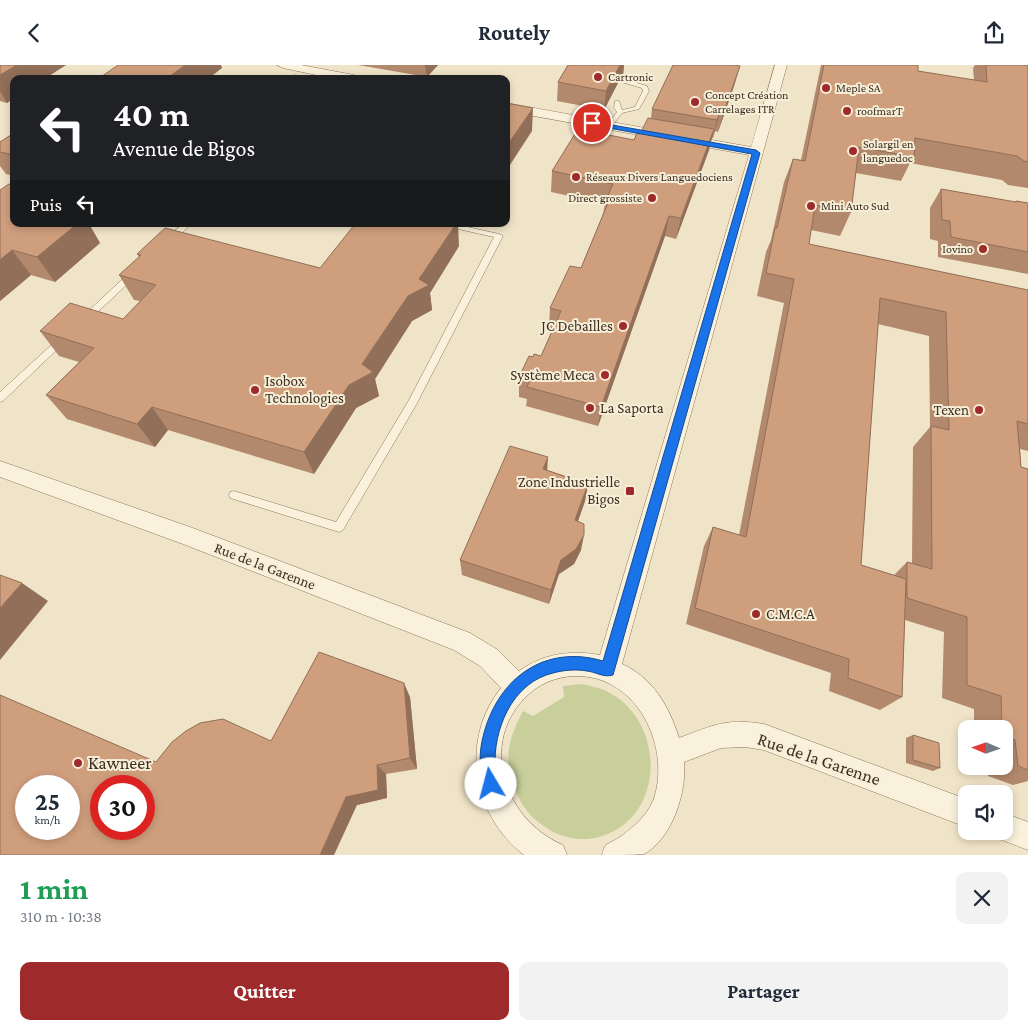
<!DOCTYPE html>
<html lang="fr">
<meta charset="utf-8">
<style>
body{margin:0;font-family:"Crimson Pro",serif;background:#f2f2f3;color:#1f2937;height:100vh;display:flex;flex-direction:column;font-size:19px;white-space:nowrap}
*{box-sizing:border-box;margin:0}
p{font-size:16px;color:#747a83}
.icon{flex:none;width:28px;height:28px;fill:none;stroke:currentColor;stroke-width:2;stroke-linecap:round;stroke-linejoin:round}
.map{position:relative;height:790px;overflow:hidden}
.side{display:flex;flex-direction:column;background:#fff;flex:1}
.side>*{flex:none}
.banner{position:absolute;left:10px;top:10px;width:500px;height:152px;border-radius:10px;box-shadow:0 2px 8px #0003;background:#202124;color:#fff;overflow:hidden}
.needle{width:32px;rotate:272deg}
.buttons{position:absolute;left:958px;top:655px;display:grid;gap:10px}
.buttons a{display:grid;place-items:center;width:55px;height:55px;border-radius:10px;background:#fff;box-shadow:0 2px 8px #0003;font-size:25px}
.speed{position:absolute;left:15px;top:710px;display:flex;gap:10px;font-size:25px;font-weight:700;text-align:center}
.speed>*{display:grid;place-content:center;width:65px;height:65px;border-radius:50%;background:#fff;box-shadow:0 2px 8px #0003;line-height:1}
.speed small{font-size:12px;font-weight:400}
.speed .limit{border:8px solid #d22;background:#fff;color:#111}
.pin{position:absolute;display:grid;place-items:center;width:42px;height:42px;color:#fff;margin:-21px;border:2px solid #fff;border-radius:50%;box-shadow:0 1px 5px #0007}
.me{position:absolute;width:55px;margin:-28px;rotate:352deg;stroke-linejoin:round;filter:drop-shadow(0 0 4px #0008)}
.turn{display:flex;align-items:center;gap:18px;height:105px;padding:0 20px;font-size:22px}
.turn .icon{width:65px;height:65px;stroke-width:2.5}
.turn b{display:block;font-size:35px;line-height:42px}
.then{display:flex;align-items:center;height:48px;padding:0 20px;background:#0003;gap:10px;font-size:19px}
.round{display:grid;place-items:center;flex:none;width:52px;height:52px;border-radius:10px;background:#f2f2f3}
.summary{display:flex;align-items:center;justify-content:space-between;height:85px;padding:0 20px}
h1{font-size:30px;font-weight:700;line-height:38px;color:#1e9e55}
.button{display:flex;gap:10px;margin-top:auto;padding:10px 20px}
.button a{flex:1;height:58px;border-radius:10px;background:#9e2a2b;color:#fff;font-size:20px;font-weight:700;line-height:58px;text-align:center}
.button a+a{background:#f2f2f3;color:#1f2937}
header{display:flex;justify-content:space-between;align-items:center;height:65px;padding:0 20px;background:#fff;font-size:22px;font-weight:700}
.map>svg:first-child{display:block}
</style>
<header><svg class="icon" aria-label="back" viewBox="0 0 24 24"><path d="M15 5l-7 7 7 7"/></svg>Routely<svg class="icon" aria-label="share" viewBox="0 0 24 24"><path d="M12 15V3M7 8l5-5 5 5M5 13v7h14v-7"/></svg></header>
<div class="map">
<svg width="1028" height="790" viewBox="0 0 1028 790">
<rect width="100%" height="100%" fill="#f0e4c8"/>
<path fill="#c9cf9b" d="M582,619C589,621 597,622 604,625C666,652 668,753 599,772C585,776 569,774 555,768C541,760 527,750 520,735C503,700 505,680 523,646L533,651L564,632L563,621Z"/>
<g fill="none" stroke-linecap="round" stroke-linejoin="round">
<g stroke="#8d765c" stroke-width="1">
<g id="lane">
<path d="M620,13L647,21L649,26L639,44L622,48L611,62L609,63L606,61L617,47L614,43L615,36H619L622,45L635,42L643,26L642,23L618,16L617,15Z"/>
<path d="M183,159H191L172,177H166V173Z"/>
<path d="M441,159H454L499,169L503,171L416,340L343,465L339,467L230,433L229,430L230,427L234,426L336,457L409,335L494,172L445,161Z"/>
<path d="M133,206L137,209L136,211L88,256H82V252L130,207Z"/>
<path d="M63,271L66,272L67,274L66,276L3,336L0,337V327L60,272Z"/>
</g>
</g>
<g stroke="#8d765c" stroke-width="1">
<g id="street">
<path d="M277,0H301L354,10L360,14H335L283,3Z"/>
<path d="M775,0H787L622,599C653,613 669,641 679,673C714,660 726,653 764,659L966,734V762L764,685L745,682L721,683L684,697C687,727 672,774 644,789C637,790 612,790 602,790C603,787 604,782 606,780C610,777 616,775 620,772C634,762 651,747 655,730C663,701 656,667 638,643C626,627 609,615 589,612C570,609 551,613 535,624C476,669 500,753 563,780L567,790H524C472,750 460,674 501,623L480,601L454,585L183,479L0,412V396L190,462L470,568L498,585L519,606C544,588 572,585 600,590L749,90L506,46V38L751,82Z"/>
<path d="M1004,748L1028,757V785L994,772L992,766H1004Z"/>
</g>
</g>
<use href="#lane" fill="#faf1dc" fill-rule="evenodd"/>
<use href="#street" fill="#faf1dc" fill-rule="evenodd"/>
</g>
<g fill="#b2896c" fill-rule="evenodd">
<path d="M0,0H66L44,14H14V33L7,38L0,36Z"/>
<path d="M358,0H438L427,12Z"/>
<path d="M568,0H624L623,10L619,12L618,18L604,45L557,36L558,17Z"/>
<path d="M821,0H918V6L974,15L973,3L975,0H1028V123L1008,120L1002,115L910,98L901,116L856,108L851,147L840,171L811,165L809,179L1028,225V386L1020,384L1021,402L1028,404V716L1013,720L988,711V701H1004V664H974V644L942,633L944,567L905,555L902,632L880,645L829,626L831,608L686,559L704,481L713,462L739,470L784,238L757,231L766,187L771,175L784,117L793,94L801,95ZM878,259L929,271L930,362L913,382L912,498L907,497L894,510L861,500Z"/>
<path d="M735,18L718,67L715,66L713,73H712L709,85L676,174L665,171L598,361L526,341L527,334L519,332V312L533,292L541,291L553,264L549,263L550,243L581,203L603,149L605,139L551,127L552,106L634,75L640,69L651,53L652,44Z"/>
<path d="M14,68V111L6,109L0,101V77Z"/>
<path d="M941,124L1015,137L1016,136L1028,138V209L938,192V176L930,174V143Z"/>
<path d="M0,125L14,159H89L100,178L55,217L31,210L0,236Z"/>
<path d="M459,181L430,228L432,245L412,256L375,314L379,331L356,343L314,409L168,365L155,382L67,354L46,330L79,297L59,291L40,266L123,254L140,236L134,235L119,210L139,192L137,189L320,203Z"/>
<path d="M547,405L588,419L585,436L578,456L581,485L574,499L559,509L549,539L462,510L460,495Z"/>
<path d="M410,632L417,704L386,709L387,733L357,740L156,697L271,676Z"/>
<path d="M913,670L940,703L933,706L906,698V673Z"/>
</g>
<g fill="#916f58">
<path d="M17,0H66L44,14H14V33L7,38L0,26V10Z"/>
<path d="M185,0H221L222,3L208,14H166Z"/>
<path d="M425,0H438L427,12Z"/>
<path d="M617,0H624L623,10L619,12L618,18L604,45L606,26Z"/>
<path d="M740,1L735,18L718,67L723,49Z"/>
<path d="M533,43L532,66L506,106V82Z"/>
<path d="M720,48L715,66L713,73L717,55Z"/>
<path d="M714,64L709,85L676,174L681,153Z"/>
<path d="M669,151L665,171L598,361L601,342Z"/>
<path d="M77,159H89L100,178L55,217L37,192Z"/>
<path d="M456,159H458L459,181L430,228L432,245L412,256L375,314L379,331L356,343L314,409L304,387Z"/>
<path d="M12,185L31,210L0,236V195Z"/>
<path d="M152,342L168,365L155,382L137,359Z"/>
<path d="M548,392L547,409L543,404Z"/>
<path d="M588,419L585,436L573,470L575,455Z"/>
<path d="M584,470L581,485L574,499L559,509L549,539L551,525L561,495Z"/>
<path d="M22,518L48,536L0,595V543Z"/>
<path d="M404,618L410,632L417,704L410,693Z"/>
<path d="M377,700L386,709L387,733L357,740L334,790H320L346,732Z"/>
</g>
<g fill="#cf9f7d" stroke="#916f58" fill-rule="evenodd">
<path d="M0,0H17L0,10Z"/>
<path d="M118,0H185L166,14H98Z"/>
<path d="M568,0H620L606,26L558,17Z"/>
<path d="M673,0H734L740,1L723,49L720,48L717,55L652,44Z"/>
<path d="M824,0H918V6L987,17L986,0H1028V97L1024,96L1017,91L915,73L914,92L859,82L851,147L815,140L809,179L1028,225V359L1017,356L1021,402L1028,404V705L1018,701L1015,675L1004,671V664H1002L1001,631L967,620V552L907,533V497L932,504L931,361L949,365L946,247L880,233L861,500L906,514L902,632L848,613L849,594L695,543L713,462L746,472L794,214L766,208L775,163H777L793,94L805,96Z"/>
<path d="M294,10L314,14H290Z"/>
<path d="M506,38L533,43L506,82Z"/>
<path d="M648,53L714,64L681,153L669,151L601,342L527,322L530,315L519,312L529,291L533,292L534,289L541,291L561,246L550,243L570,201L581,203L608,138L605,137L613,119L552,106L578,64L634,75L637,68L640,69Z"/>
<path d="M14,68V90L0,87V77Z"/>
<path d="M9,119L14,120V159H77L37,192L12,185L0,195V125Z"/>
<path d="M941,124L1016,137V136L1028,138V187L951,172L950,156L942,155Z"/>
<path d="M355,159H456L419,214L429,220L408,231L362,299L373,307L349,320L304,387L152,342L137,359L46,330L94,283L40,266L70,238L123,254L156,220L119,210L141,190L137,189L165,163L320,203Z"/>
<path d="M510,381L548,392L543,404L588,419L575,455L584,459V470L576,484L561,495L551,525L460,495Z"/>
<path d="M0,510L22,518L0,543Z"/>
<path d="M319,587L404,618L410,693L377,700L378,725L346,732L320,790H0V630L156,697L172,677L186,666L200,658L223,654L271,676ZM26,721H69V764H26ZM101,721H144V764H101Z"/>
<path d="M913,670L939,678L940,703L913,695Z"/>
</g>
<path fill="#1a73e8" stroke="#114b97" d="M589,56L756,85L760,88L613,610C604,613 596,607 587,606C576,604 564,605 553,608C515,617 496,658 495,694C495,705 500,715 496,724L491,727L486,724C478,707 479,685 484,668C499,612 546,579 603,596L752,89L592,60L589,59Z"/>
<g fill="#9e2a2b" stroke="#f7eed8" stroke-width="2">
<circle cx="598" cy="12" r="5"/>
<circle cx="826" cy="23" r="5"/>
<circle cx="695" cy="37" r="5"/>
<circle cx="847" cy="46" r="5"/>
<circle cx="853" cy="86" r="5"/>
<circle cx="576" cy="112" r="5"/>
<circle cx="652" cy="133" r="5"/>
<circle cx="811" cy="141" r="5"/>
<circle cx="983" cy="184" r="5"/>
<circle cx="623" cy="261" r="5"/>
<circle cx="605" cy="310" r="5"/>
<circle cx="255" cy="325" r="5"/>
<circle cx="590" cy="343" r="5"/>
<circle cx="979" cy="345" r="5"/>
<rect x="625" y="421" width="10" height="10" rx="2.5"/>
<circle cx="756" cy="549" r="5"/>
<circle cx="78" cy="698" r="5"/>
</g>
<g text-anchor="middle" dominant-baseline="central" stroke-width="4" stroke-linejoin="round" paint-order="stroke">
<g font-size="12" fill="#3d2e20" stroke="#f7eed8" text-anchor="start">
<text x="608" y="12">Cartronic</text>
<text x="836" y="23">Meple SA</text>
<text x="705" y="30">Concept Création<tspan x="705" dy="14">Carrelages ITR</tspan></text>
<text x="857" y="46">roofmarT</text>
<text x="863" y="79">Solargil en<tspan x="863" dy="14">languedoc</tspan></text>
<text x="586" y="112">Réseaux Divers Languedociens</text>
<text x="642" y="133" text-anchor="end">Direct grossiste</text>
<text x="821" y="141">Mini Auto Sud</text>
<text x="973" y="184" text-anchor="end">Iovino</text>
</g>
<g font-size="15" fill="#3d2e20" stroke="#f7eed8" text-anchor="end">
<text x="613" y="261">JC Debailles</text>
<text x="595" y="310">Système Meca</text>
<text x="265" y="316" text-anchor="start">Isobox<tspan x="265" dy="17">Technologies</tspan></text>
<text x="600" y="343" text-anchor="start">La Saporta</text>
<text x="969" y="345">Texen</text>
<text x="620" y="417">Zone Industrielle<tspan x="620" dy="17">Bigos</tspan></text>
<text x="766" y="549" text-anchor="start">C.M.C.A</text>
</g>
<g font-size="15" fill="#3d2e20" stroke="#f7eed8">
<text transform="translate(265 501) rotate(21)">Rue de la Garenne</text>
</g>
<g font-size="18" fill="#3d2e20" stroke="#f7eed8">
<text transform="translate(819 694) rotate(19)">Rue de la Garenne</text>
</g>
<g font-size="18" fill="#3d2e20" stroke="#f7eed8" text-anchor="start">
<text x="88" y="698">Kawneer</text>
</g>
</g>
</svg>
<div class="buttons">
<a><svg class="needle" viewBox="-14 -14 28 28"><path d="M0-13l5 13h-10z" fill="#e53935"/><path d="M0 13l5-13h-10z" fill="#747a83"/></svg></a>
<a><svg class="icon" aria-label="sound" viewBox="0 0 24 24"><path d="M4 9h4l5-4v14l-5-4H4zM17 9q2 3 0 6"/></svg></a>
</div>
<div class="speed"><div>25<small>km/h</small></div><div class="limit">30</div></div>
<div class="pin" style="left:592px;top:58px;background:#d93025"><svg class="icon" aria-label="arrive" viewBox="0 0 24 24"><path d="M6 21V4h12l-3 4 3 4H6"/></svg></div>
<svg class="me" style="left:491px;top:719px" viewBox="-20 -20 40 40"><circle r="19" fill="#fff"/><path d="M0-13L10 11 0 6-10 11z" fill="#1a73e8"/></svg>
<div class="banner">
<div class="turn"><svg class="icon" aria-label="left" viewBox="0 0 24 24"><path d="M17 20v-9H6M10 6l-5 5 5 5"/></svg><div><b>40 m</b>Avenue de Bigos</div></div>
<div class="then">Puis<svg class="icon" aria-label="left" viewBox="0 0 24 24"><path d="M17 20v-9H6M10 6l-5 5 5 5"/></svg></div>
</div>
</div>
<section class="side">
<div class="summary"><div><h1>1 min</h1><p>310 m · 10:38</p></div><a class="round"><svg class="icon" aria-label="close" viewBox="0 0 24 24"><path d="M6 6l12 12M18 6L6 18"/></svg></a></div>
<div class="button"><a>Quitter</a><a>Partager</a></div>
</section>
